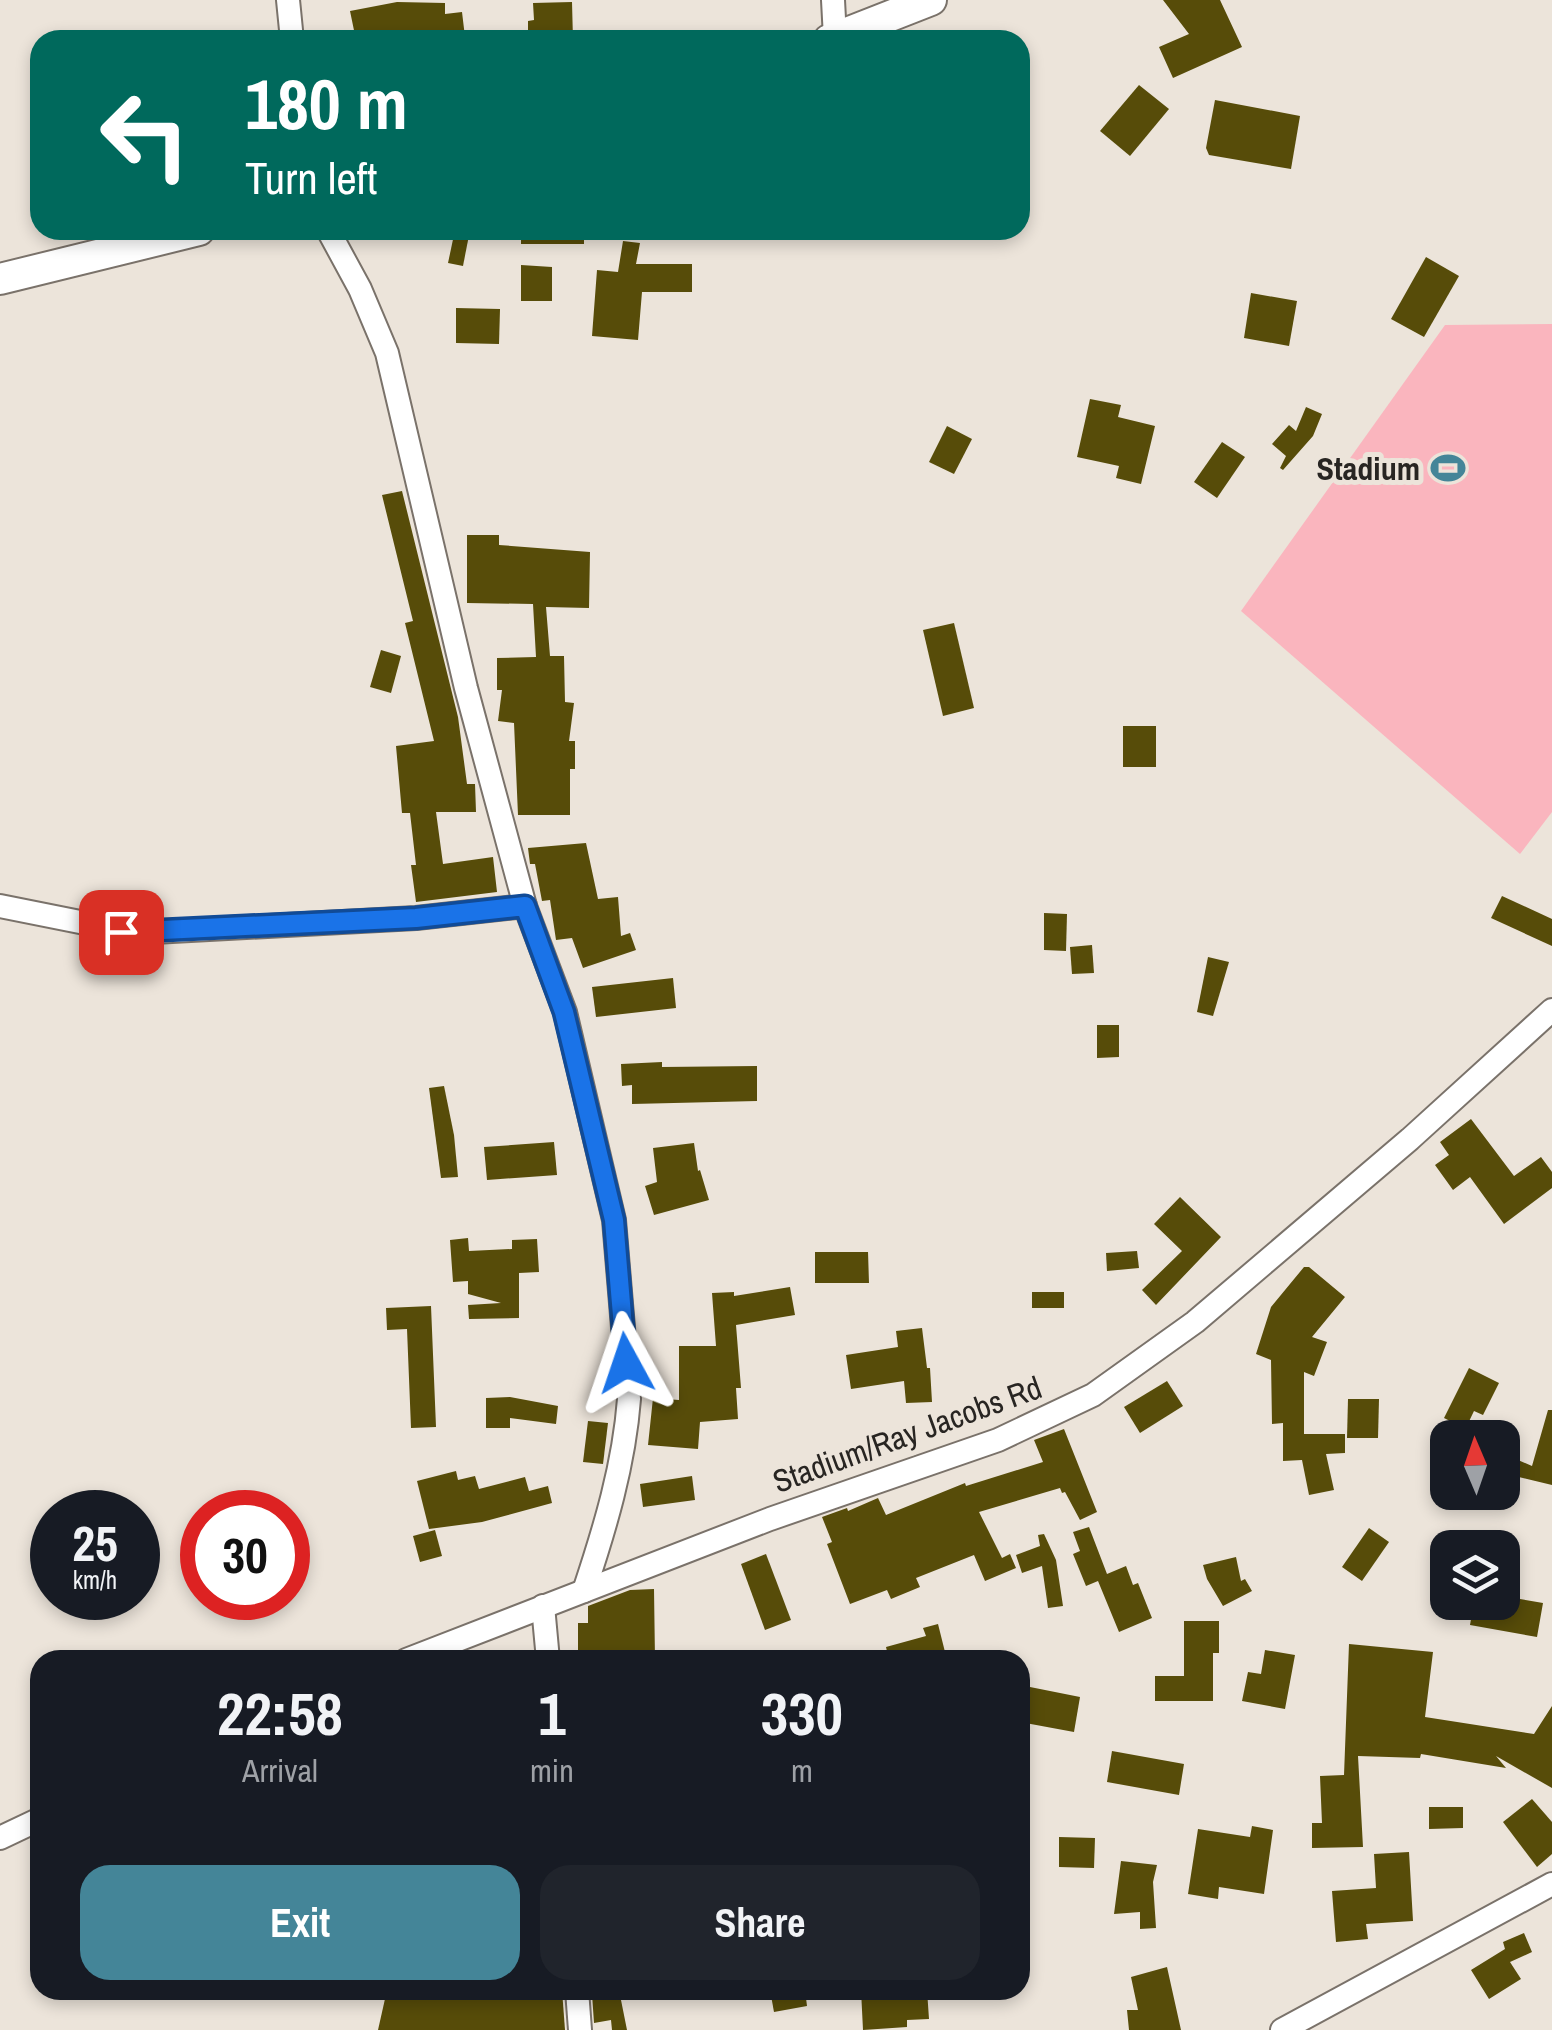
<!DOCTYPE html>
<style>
body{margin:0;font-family:"Archivo Narrow",sans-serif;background:#20242c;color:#f1f3f6;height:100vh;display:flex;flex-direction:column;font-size:38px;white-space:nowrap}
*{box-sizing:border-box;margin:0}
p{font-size:32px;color:#9ea1a6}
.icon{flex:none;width:55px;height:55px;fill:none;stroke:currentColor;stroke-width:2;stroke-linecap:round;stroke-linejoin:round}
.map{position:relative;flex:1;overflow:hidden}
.panel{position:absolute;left:30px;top:1650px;width:1000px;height:350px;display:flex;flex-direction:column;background:#171b24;border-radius:30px;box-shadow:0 5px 15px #0003}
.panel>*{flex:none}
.guide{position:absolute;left:30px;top:30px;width:1000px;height:210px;border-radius:30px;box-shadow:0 5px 15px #0003;background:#00695c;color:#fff;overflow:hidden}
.needle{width:65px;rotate:358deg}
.controls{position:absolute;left:1430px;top:1420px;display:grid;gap:20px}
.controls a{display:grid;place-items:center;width:90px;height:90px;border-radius:20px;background:#171b24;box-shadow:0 5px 15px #0003;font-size:50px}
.speed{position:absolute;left:30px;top:1490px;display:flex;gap:20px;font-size:50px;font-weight:700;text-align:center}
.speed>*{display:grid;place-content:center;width:130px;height:130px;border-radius:50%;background:#171b24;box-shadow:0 5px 15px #0003;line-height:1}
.speed small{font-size:25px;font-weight:400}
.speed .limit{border:15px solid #d22;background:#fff;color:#111}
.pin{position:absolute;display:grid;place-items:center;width:85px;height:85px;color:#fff;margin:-42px;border-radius:20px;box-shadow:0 5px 15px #0006}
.me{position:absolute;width:110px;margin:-55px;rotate:355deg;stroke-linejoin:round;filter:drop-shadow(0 0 8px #0008)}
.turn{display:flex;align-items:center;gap:35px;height:210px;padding:0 50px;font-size:45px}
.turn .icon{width:130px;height:130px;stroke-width:2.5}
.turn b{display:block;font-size:70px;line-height:85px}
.eta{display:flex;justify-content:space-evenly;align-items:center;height:170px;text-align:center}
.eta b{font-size:60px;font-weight:700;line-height:70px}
.button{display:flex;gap:20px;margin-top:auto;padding:20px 50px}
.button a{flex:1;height:115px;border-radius:30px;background:#448598;color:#fff;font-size:40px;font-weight:700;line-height:115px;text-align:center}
.button a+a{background:#20242c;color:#f1f3f6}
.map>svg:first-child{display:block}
</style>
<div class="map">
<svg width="1552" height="2030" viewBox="0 0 1552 2030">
<rect width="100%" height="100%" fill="#ece4da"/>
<path fill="#fab5be" d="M1552,324V812L1520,854L1241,611L1445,325Z"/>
<g fill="#574c09">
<path d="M1163,0H1220L1242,47L1173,78L1159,47L1189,34Z"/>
<path d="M397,2L445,3V14L462,12L465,37L408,40V32L356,40L350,11Z"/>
<path d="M572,2L573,40H528V21L534,20L533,3Z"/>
<path d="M1139,85L1169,109L1130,156L1100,131Z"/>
<path d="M1215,100L1300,116L1291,169L1209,155L1206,148Z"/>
<path d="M455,230H470L463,266L448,263Z"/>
<rect x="521" y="230" width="63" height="14"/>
<path d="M623,241L640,243L636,264H692V292H642L638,340L592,336L597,270L618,272Z"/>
<path d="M1426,257L1459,276L1424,337L1391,319Z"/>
<path d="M521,265L552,267V301H521Z"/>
<path d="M1251,293L1297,301L1289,346L1244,338Z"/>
<path d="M456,308L500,309L499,344L456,343Z"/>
<path d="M1090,399L1121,405L1118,417L1155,426L1141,484L1116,478L1119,466L1077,457Z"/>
<path d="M1306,407L1322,414L1313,436L1283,470L1280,468L1286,456L1272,444L1289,425L1296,431Z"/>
<path d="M947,426L972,439L954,474L929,462Z"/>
<path d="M1222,442L1245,457L1217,498L1194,482Z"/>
<path d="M402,491L458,717L467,784H475L476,812H436L443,864L493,857L497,892L416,902L411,865H416L410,813H402L396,746L434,741L405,623L413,621L382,495Z"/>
<path d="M467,535H499V545L590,552L589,608L546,607L550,656H564L565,702L574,703L569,741H575V769H570V815H518L514,723L498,721L502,690H497V658L536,657L533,604L467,603Z"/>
<path d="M954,623L974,708L943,716L923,630Z"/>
<path d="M381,650L401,656L391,693L370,687Z"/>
<rect x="1123" y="726" width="33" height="41"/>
<path d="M586,843L598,899L618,897L621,936L630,933L636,950L583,968L572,938L556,940L550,900L542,901L535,864H530L528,848Z"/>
<path d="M1502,896L1552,919V946L1491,918Z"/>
<path d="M1044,913L1067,914L1066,951L1044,950Z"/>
<path d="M1092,945L1094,973L1072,974L1070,947Z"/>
<path d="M1208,957L1229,962L1213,1016L1197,1012Z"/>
<path d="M673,978L676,1008L596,1017L592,987Z"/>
<path d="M1097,1025H1119V1057L1097,1058Z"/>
<path d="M662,1062V1067L757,1066V1101L632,1104V1085L622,1086L621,1064Z"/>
<path d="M444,1086L454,1135L458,1177L441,1178L429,1088Z"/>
<path d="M1471,1119L1514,1176L1541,1157L1552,1172V1188L1504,1224L1470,1177L1453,1190L1435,1165L1449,1155L1440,1142Z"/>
<path d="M554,1142L557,1175L487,1180L484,1147Z"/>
<path d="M694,1143L698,1171L700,1170L709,1200L654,1215L645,1186L657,1182L653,1148Z"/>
<path d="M1180,1197L1221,1237L1156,1305L1142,1290L1182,1251L1154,1224Z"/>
<path d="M468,1238L469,1251L512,1249V1240L537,1239L539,1272L519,1273V1318L469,1319L468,1305L501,1303L468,1294V1281L453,1282L450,1240Z"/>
<path d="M1137,1251L1139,1268L1107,1271L1106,1253Z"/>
<path d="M815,1252H868L869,1283H815Z"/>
<path d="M1304,1267H1309L1345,1297L1312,1337L1327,1342L1314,1376L1304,1372V1434H1345V1453L1326,1454L1334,1490L1309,1495L1302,1460L1283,1461V1423L1272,1424L1271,1360L1256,1354L1271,1307Z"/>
<path d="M790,1287L795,1315L736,1325L741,1388H736L738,1419L700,1422L698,1449L648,1445L653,1398L679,1400V1346H716L712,1293L734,1292V1296Z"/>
<rect x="1032" y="1292" width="32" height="16"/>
<path d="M431,1306L436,1427L411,1428L407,1329L387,1330L386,1308Z"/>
<path d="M922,1328L927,1368H930L932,1402L906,1403L904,1381L851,1389L846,1355L898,1347L896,1331Z"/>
<path d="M1469,1368L1499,1383L1483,1415L1474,1411L1461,1438H1448V1480L1431,1473L1452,1422L1444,1418Z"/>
<path d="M1167,1381L1183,1406L1140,1433L1124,1407Z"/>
<path d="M510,1397L558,1406L556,1424L510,1418V1428H486V1398Z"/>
<path d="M1348,1399H1379L1378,1438H1347Z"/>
<path d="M1548,1410H1552V1485L1502,1473V1453L1532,1466Z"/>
<path d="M588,1421L608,1423L603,1464L583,1462Z"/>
<path d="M1064,1429L1097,1512L1080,1520L1065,1492L1062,1493L1060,1488L979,1512L1002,1558L1010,1554L1016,1568L985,1581L974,1555L916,1578L920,1587L891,1599L887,1590L850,1604L827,1544L832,1542L822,1517L847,1508L848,1511L878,1498L886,1515L965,1483L966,1486L1043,1462L1034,1440Z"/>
<path d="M456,1471L458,1480L475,1476L479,1489L525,1477L529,1491L548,1486L552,1503L482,1522L429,1529L417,1481Z"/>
<path d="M692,1476L695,1500L643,1507L640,1484Z"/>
<path d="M1089,1527L1107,1574L1126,1566L1133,1585L1138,1583L1152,1618L1119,1632L1098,1581L1086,1586L1073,1554L1080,1551L1073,1532Z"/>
<path d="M1369,1528L1389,1542L1362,1581L1342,1567Z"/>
<path d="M435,1530L442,1556L420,1562L413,1536Z"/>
<path d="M1044,1534L1056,1560L1063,1606L1048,1608L1042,1566L1022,1573L1016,1555L1040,1546L1038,1535Z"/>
<path d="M766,1554L791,1620L765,1630L741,1564Z"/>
<path d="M1236,1557L1241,1581L1245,1579L1252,1591L1223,1606L1207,1579L1203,1565Z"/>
<path d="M654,1589L655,1660H578V1623H588V1606L630,1590Z"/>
<path d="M1502,1596L1543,1603L1537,1637L1470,1625L1474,1602H1502Z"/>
<path d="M1184,1621H1219V1653H1213V1701H1155V1676H1184Z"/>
<path d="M938,1624L947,1660H889L886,1647L926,1636L923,1628Z"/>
<path d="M1349,1644L1433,1652L1425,1717L1534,1734L1552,1706V1788L1496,1756L1506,1768L1421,1754L1420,1758L1358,1756L1363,1847L1312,1848V1823H1322L1320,1776L1344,1775Z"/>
<path d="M1265,1650L1295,1655L1285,1709L1242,1701L1248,1672L1261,1674Z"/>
<path d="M1020,1685L1080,1697L1074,1732L1020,1722Z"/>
<path d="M1112,1751L1184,1764L1179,1795L1107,1782Z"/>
<path d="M1532,1799L1552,1822V1854L1537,1867L1503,1822Z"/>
<path d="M1429,1807H1463V1828L1429,1829Z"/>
<path d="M1252,1826L1273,1830L1264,1894L1219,1887L1218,1899L1188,1894L1198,1829L1250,1837Z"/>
<path d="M1059,1837L1095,1838L1094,1868L1059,1867Z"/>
<path d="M1409,1852L1413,1921L1366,1924L1368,1939L1336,1942L1332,1891L1376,1888L1374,1854Z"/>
<path d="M1121,1861L1157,1865L1153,1882L1156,1928L1140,1929V1912L1114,1914Z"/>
<path d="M1524,1933L1532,1952L1510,1962L1521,1979L1489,1999L1471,1970L1505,1949L1503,1942Z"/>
<path d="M1167,1967L1181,2030H1129L1127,2010H1138L1131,1977Z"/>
<path d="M387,1990H562L565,2030H378Z"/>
<path d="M608,1990H619L627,2030H612L611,2020L594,2023L592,1994Z"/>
<path d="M770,1990H805L807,2006L774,2012Z"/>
<path d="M861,1990H927L929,2019L907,2020V2027L863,2030Z"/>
</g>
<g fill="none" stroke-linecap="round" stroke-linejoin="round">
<g stroke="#7a726a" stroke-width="26">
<g id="minor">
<path d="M288,0L292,40"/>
<path d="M833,0L835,38"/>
<path d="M328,230L360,289L387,353L466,688L525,906L565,1012L614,1220L629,1399C624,1465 605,1528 584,1591"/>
<path d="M0,906L135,933L416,918L525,906"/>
<path d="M543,1606L548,1660"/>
<path d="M406,1660L770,1519L998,1440L1093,1395L1195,1322L1410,1139L1552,1010"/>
<path d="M0,1838L40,1819"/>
<path d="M577,1990L580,2030"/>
<path d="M1282,2030L1552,1884"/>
</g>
</g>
<g stroke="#7a726a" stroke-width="34">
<g id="major">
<path d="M829,40L931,0"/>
<path d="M0,279L199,230"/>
</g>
</g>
<use href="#minor" stroke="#fff" stroke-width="22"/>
<use href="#major" stroke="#fff" stroke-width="30"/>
</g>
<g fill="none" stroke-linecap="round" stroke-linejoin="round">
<g stroke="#114b97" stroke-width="25">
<path id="route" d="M121,932L416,918L525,906L564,1012L614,1220L626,1363"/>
</g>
<use href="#route" stroke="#1a73e8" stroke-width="18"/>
</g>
<defs>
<g id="stadium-bare" transform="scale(2.7)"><path d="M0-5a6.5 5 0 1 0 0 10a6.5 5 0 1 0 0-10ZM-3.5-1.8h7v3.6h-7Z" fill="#448598" stroke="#ece4da" stroke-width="2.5" paint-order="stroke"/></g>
</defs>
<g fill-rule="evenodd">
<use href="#stadium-bare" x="1448" y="468"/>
</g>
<g text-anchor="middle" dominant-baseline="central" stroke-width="10" stroke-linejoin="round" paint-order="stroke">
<g font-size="32" font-weight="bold" fill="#282522" stroke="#ece4da" text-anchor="end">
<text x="1420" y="468">Stadium</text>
</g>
<g font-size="32" fill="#282522" stroke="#ece4da">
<text transform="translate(907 1434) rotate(-20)">Stadium/Ray Jacobs Rd</text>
</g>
</g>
</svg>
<div class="controls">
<a><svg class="needle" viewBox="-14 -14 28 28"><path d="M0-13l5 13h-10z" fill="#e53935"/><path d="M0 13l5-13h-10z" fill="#9ea1a6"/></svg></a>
<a><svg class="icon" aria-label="layers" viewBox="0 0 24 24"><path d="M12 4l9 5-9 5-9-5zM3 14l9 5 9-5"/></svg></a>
</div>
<div class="speed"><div>25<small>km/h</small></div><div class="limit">30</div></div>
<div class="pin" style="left:121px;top:932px;background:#d93025"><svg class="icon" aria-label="arrive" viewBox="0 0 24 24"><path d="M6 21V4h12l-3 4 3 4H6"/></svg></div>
<svg class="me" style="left:626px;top:1363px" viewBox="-20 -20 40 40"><path d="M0-17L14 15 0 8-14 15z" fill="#1a73e8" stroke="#fff" stroke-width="4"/></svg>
<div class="guide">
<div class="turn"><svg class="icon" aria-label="left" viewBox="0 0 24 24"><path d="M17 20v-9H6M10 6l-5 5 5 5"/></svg><div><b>180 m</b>Turn left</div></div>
</div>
<section class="panel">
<div class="eta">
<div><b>22:58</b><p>Arrival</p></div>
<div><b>1</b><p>min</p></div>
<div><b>330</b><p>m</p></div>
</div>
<div class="button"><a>Exit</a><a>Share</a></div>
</section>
</div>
